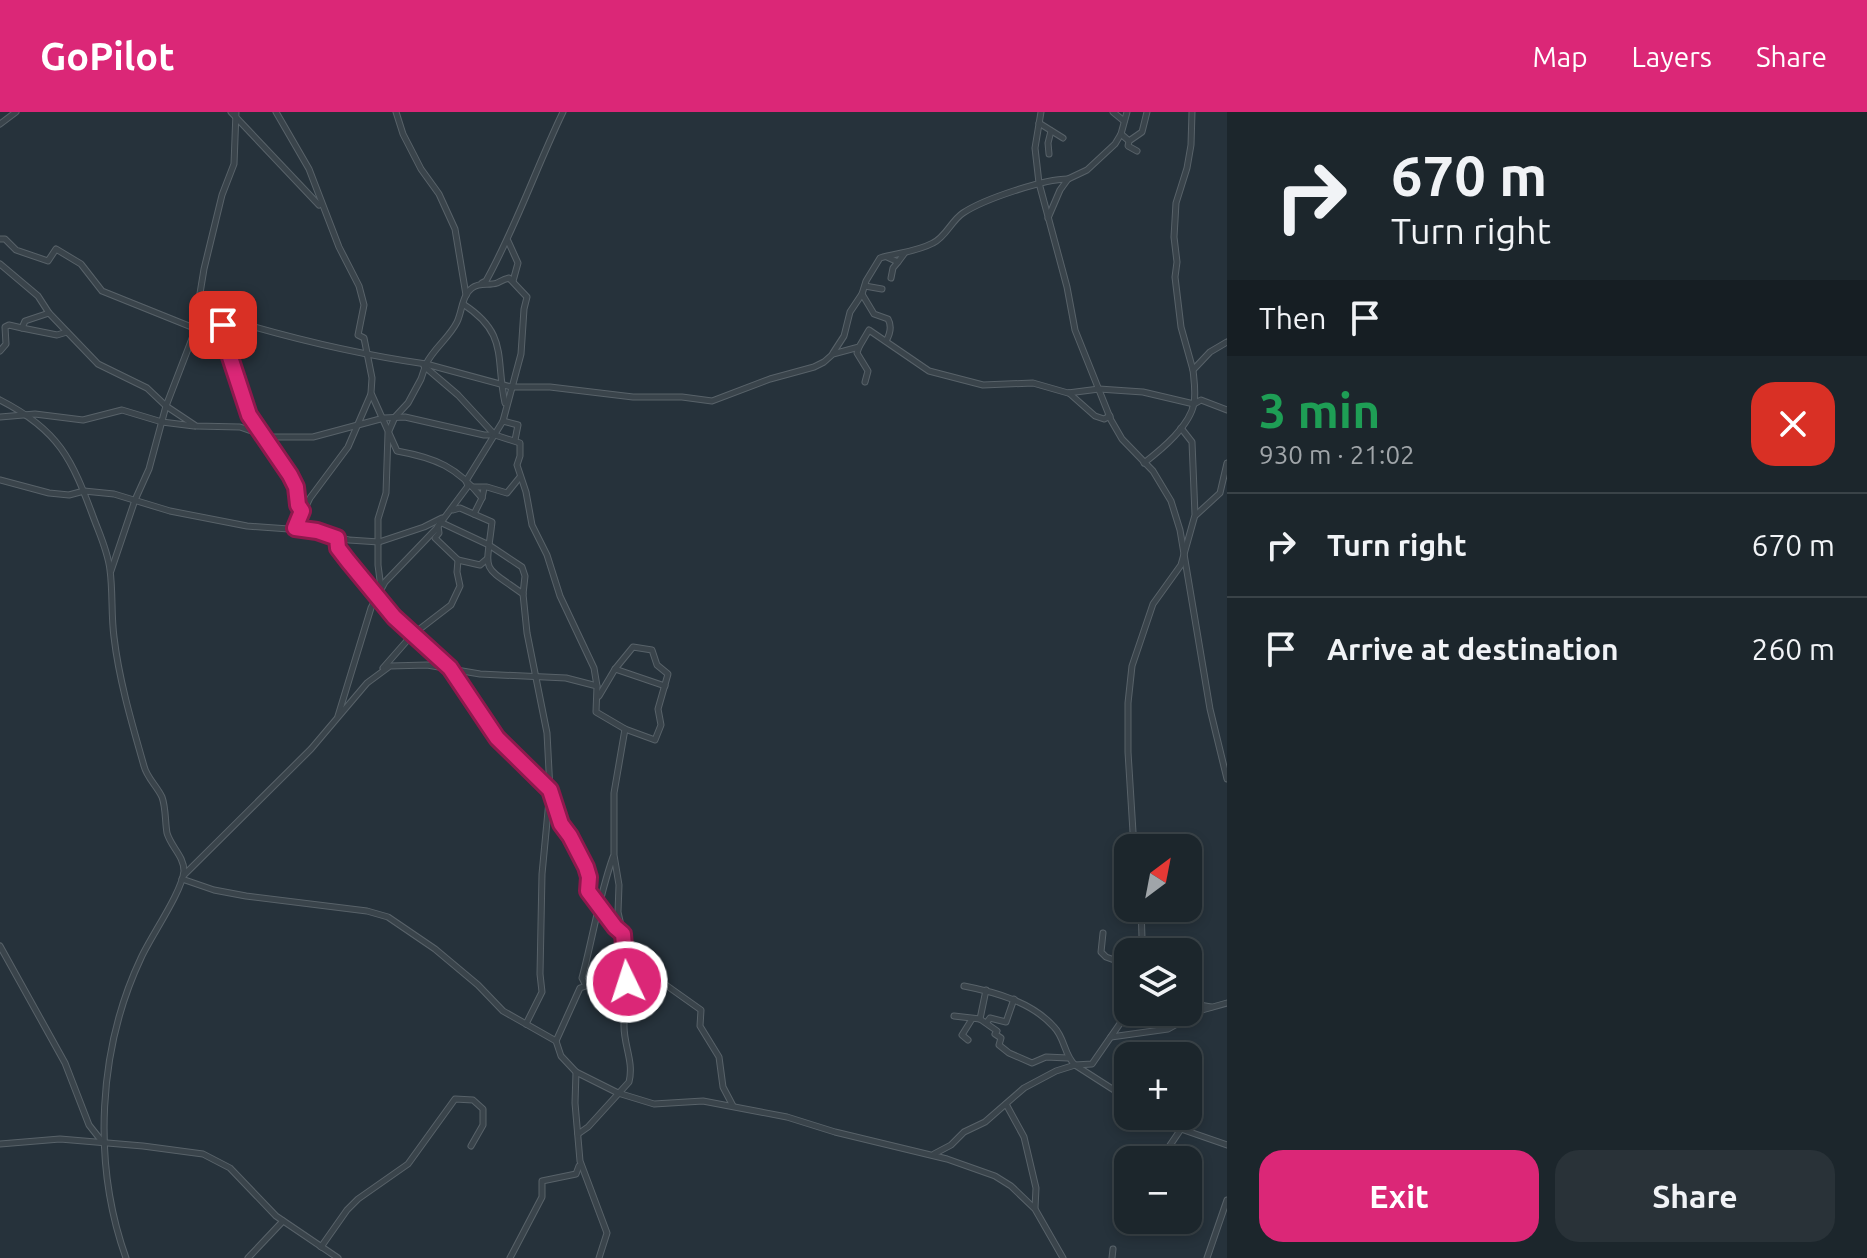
<!DOCTYPE html>
<meta charset="utf-8">
<style>
body{margin:0;font-family:Ubuntu,sans-serif;background:#293238;color:#f1f3f6;height:100vh;display:flex;flex-direction:column;font-size:30px;white-space:nowrap}
*{box-sizing:border-box;margin:0}
p{font-size:26px;color:#a0a5a9}
.icon{flex:none;width:44px;height:44px;fill:none;stroke:currentColor;stroke-width:2;stroke-linecap:round;stroke-linejoin:round}
.map{position:relative;flex:1;overflow:hidden}
.side{display:flex;flex-direction:column;background:#1c262c;width:640px}
.side>*{flex:none}
.banner{background:#1c262c;color:#f1f3f6;overflow:hidden}
.needle{width:52px;rotate:32deg}
.tools{position:absolute;left:1114px;top:722px;display:grid;gap:16px}
.tools a{display:grid;place-items:center;width:88px;height:88px;border-radius:16px;background:#1c262c;box-shadow:0 4px 12px #0003,0 0 0 2px #3a4348;font-size:40px}
.pin{position:absolute;display:grid;place-items:center;width:68px;height:68px;color:#fff;margin:-34px;border-radius:16px;box-shadow:0 4px 12px #0006}
.me{position:absolute;width:88px;margin:-44px;rotate:356deg;stroke-linejoin:round;filter:drop-shadow(0 0 6px #0008)}
.turn{display:flex;align-items:center;gap:28px;height:168px;padding:0 32px;font-size:36px}
.turn .icon{width:104px;height:104px;stroke-width:2.5}
.turn b{display:block;font-size:56px;line-height:68px}
.then{display:flex;align-items:center;height:76px;padding:0 32px;background:#0003;gap:16px;font-size:30px}
.round{display:grid;place-items:center;flex:none;width:84px;height:84px;border-radius:24px;background:#293238}
.summary{display:flex;align-items:center;justify-content:space-between;height:136px;padding:0 32px}
h1{font-size:48px;font-weight:700;line-height:60px;color:#1e9e55}
.action{display:flex;gap:16px;margin-top:auto;padding:16px 32px}
.action a{flex:1;height:92px;border-radius:24px;background:#db2777;color:#fff;font-size:32px;font-weight:700;line-height:92px;text-align:center}
.action a+a{background:#293238;color:#f1f3f6}
ul{padding:0;list-style:none}
li{display:flex;align-items:center;gap:24px;height:104px;padding:0 32px;border-top:2px solid #3a4348}
li div{flex:1}
li b{display:block;font-size:30px}
li em{font-style:normal}
header{display:flex;align-items:center;gap:48px;box-sizing:border-box;height:112px;padding:0 40px;background:#db2777;color:#fff}
header strong{font-size:38px}
nav{display:flex;gap:44px;margin-inline-start:auto;font-size:28px}
main{display:flex;flex:1;min-height:0}
.map>svg:first-child{display:block}
</style>
<header>
<strong>GoPilot</strong>
<nav><a>Map</a><a>Layers</a><a>Share</a></nav>
</header>
<main>
<div class="map">
<svg width="1227" height="1146" viewBox="0 0 1227 1146">
<rect width="100%" height="100%" fill="#26323b"/>
<g fill="none" stroke-linecap="round" stroke-linejoin="round">
<g stroke="#586269" stroke-width="7">
<g id="minor">
<path d="M231,0L319,93"/>
<path d="M276,0L309,57L339,135L359,174L364,193L358,223L364,226L372,266L371,281L397,339C436,346 457,355 482,386"/>
<path d="M396,0L403,22L421,57L439,82L455,117L466,183"/>
<path d="M1041,0L1035,36L1039,71L1067,175L1075,218L1111,308L1122,327L1153,359L1171,389L1180,418L1210,597L1227,667"/>
<path d="M1113,0L1124,9"/>
<path d="M1192,0L1191,33L1187,56L1176,91L1174,125L1177,150L1175,165L1181,215L1193,258"/>
<path d="M1039,11L1063,26"/>
<path d="M0,12L16,0"/>
<path d="M1121,22L1129,29L1128,34L1137,39"/>
<path d="M1129,29L1142,20L1147,0"/>
<path d="M1049,42L1048,31L1051,19"/>
<path d="M1048,106L1060,78L1068,67L1087,58L1115,32L1121,22L1127,0"/>
<path d="M0,127H5L16,138L48,149L56,137L81,152L102,179L194,216"/>
<path d="M508,129L518,151L513,169"/>
<path d="M887,145L898,150L904,142"/>
<path d="M0,152L38,184L49,201L98,252L147,276L166,294L196,314L240,315L269,325H313L384,306L405,305L484,323H495L520,331V344L517,353L526,380L532,413L547,443L560,484L594,556L597,574"/>
<path d="M891,166L893,156L898,150"/>
<path d="M482,171L486,169C516,115 536,56 563,0"/>
<path d="M865,174L882,177"/>
<path d="M463,192C509,222 495,245 505,291"/>
<path d="M198,198C273,222 348,241 426,252C434,236 449,226 457,210C462,200 462,183 472,176C480,170 489,174 497,171C501,169 504,167 509,166L527,185L524,197L521,242L503,309L466,369L468,374L436,417L385,470L371,496L338,604"/>
<path d="M211,204L223,213L227,223L229,242L252,311L290,363L296,375L302,399"/>
<path d="M22,216L57,223L67,220"/>
<path d="M886,229C890,222 892,214 888,207L874,202L862,182L866,169L880,146C897,141 916,140 933,131C946,125 951,109 963,101C984,87 1044,67 1068,67"/>
<path d="M859,235L857,241L868,259L865,270"/>
<path d="M0,239L6,232L5,215L9,213L22,216L25,209L49,201"/>
<path d="M833,241L844,224L850,200L862,182"/>
<path d="M424,254L458,283L494,322"/>
<path d="M1069,281L1095,304L1104,307L1110,304"/>
<path d="M0,288C59,318 72,347 94,407C100,423 108,440 110,458C113,480 111,503 114,525C119,568 132,612 144,654C147,666 157,674 162,685C166,696 165,710 167,721C171,735 184,744 184,759C182,780 151,824 141,846C98,937 92,1051 126,1146"/>
<path d="M0,305L35,302L83,308L122,298L162,310L194,314"/>
<path d="M503,309L518,313L515,328"/>
<path d="M1144,351C1162,337 1190,314 1194,291C1196,280 1194,268 1193,258L1210,240L1227,230"/>
<path d="M0,368L49,381L69,383L84,379L114,382L170,399L247,414L317,419L349,428L379,430L424,415L442,406"/>
<path d="M473,375H487L507,381L520,365"/>
<path d="M453,398L460,396L492,410C486,463 480,451 523,482"/>
<path d="M474,402L482,386L484,376"/>
<path d="M1196,403L1220,381L1227,351"/>
<path d="M440,410L489,433L522,455L525,464L523,482L527,521L547,621L550,678L542,762L540,862L542,880L526,912"/>
<path d="M296,415L310,386L348,335L371,282"/>
<path d="M337,426L338,436L348,449L394,505L450,556L497,626L550,678L561,712L570,724L586,755L589,765L588,779L615,815L623,822L635,858L663,871L701,898L700,914L719,945L723,975L733,994"/>
<path d="M458,448L480,453L487,447"/>
<path d="M111,459L135,388L149,357L166,294L193,224L204,157L222,83L234,52L236,0"/>
<path d="M381,476L378,453V407L386,381L388,321L395,305L408,291L421,267L426,252L511,275H550L633,285H682L712,289L770,267L814,255L824,250L833,242L859,235L869,218L929,259L983,273L1033,271L1068,281L1099,277L1143,280L1194,292L1201,288L1227,298"/>
<path d="M383,556L412,523L451,493L460,474L457,460L458,448L435,426L439,421L438,414"/>
<path d="M615,557L665,574"/>
<path d="M599,584L615,557L633,535L652,538L657,553L668,562L658,597L661,613L655,628L625,617"/>
<path d="M1134,736L1128,640V591L1132,554L1153,492L1181,453L1195,403L1192,330L1181,316"/>
<path d="M184,763L311,637L367,571L390,554L427,553L480,562L566,566L597,574L596,600L625,617L614,681V743L619,773L618,800L623,822"/>
<path d="M182,767L214,778L246,784L367,799L388,805L435,837L478,873L503,899L556,929L561,944L576,960L575,991L580,1049L607,1121L599,1146"/>
<path d="M1141,796L1142,826L1146,840"/>
<path d="M1103,821L1101,840L1106,845L1128,853"/>
<path d="M0,834L65,951L89,1013L104,1032"/>
<path d="M1188,868L1198,856"/>
<path d="M964,874C995,880 1032,890 1054,915C1065,926 1064,943 1075,953L1128,987"/>
<path d="M1188,891L1211,895"/>
<path d="M1166,900L1178,903L1182,900"/>
<path d="M954,904L980,907L997,919L995,922L1001,926L999,933L1009,941L1032,951L1046,945L1068,946"/>
<path d="M980,907L986,878"/>
<path d="M987,910L990,906L1006,910L1014,887"/>
<path d="M1111,925L1168,917L1202,898L1227,891"/>
<path d="M968,928L962,923L972,907"/>
<path d="M556,929L580,876L586,874L582,866C593,825 599,784 613,745"/>
<path d="M576,960L618,981L654,992L703,989L787,1005L835,1020L947,1047L995,1064L1011,1074L1035,1097L1063,1146"/>
<path d="M1006,992L1024,1025L1036,1076L1035,1096"/>
<path d="M1157,1004L1181,1017L1227,1033"/>
<path d="M578,1022L588,1015L629,970C634,950 624,934 624,914C624,889 628,864 626,838"/>
<path d="M0,1032L60,1027L143,1034L203,1042L230,1056L276,1104L338,1146"/>
<path d="M934,1042L951,1033L964,1020L985,1010L1024,976L1056,959L1075,953L1092,952L1128,900"/>
<path d="M1160,1048L1200,989"/>
<path d="M321,1135L347,1098L358,1087L408,1052L455,987L473,988L483,997V1013L471,1034"/>
<path d="M248,1146L283,1109"/>
<path d="M510,1146L542,1085V1069L576,1062L579,1054"/>
<path d="M1112,1146L1113,1137"/>
<path d="M1207,1146L1227,1088"/>
</g>
</g>
<use href="#minor" stroke="#3a444b" stroke-width="5"/>
</g>
<g fill="none" stroke-linecap="round" stroke-linejoin="round">
<g stroke="#8e194d" stroke-width="20">
<path id="route" d="M223,213L227,223L229,242L249,303L290,363L296,375L298,393L302,399L295,416L317,419L337,426L338,436L348,449L394,505L450,556L497,626L550,678L561,712L570,724L586,755L589,765L588,779L615,815L623,822L627,870"/>
</g>
<use href="#route" stroke="#db2777" stroke-width="14"/>
</g>
</svg>
<div class="tools">
<a><svg class="needle" viewBox="-14 -14 28 28"><path d="M0-13l5 13h-10z" fill="#e53935"/><path d="M0 13l5-13h-10z" fill="#a0a5a9"/></svg></a>
<a><svg class="icon" aria-label="layers" viewBox="0 0 24 24"><path d="M12 4l9 5-9 5-9-5zM3 14l9 5 9-5"/></svg></a>
<a>+</a>
<a>−</a>
</div>
<div class="pin" style="left:223px;top:213px;background:#d93025"><svg class="icon" aria-label="arrive" viewBox="0 0 24 24"><path d="M6 21V4h12l-3 4 3 4H6"/></svg></div>
<svg class="me" style="left:627px;top:870px" viewBox="-20 -20 40 40"><circle r="17" fill="#db2777" stroke="#fff" stroke-width="3"/><path d="M0-11L8 9 0 5-8 9z" fill="#fff"/></svg>
</div>
<section class="side">
<div class="banner">
<div class="turn"><svg class="icon" aria-label="right" viewBox="0 0 24 24"><path d="M7 20v-9h11M14 6l5 5-5 5"/></svg><div><b>670 m</b>Turn right</div></div>
<div class="then">Then<svg class="icon" aria-label="arrive" viewBox="0 0 24 24"><path d="M6 21V4h12l-3 4 3 4H6"/></svg></div>
</div>
<div class="summary"><div><h1>3 min</h1><p>930 m · 21:02</p></div><a class="round" style="background:#d93025;color:#fff"><svg class="icon" aria-label="close" viewBox="0 0 24 24"><path d="M6 6l12 12M18 6L6 18"/></svg></a></div>
<ul>
<li><svg class="icon" aria-label="right" viewBox="0 0 24 24"><path d="M7 20v-9h11M14 6l5 5-5 5"/></svg><div><b>Turn right</b></div><em>670 m</em></li>
<li><svg class="icon" aria-label="arrive" viewBox="0 0 24 24"><path d="M6 21V4h12l-3 4 3 4H6"/></svg><div><b>Arrive at destination</b></div><em>260 m</em></li>
</ul>
<div class="action"><a>Exit</a><a>Share</a></div>
</section>
</main>
